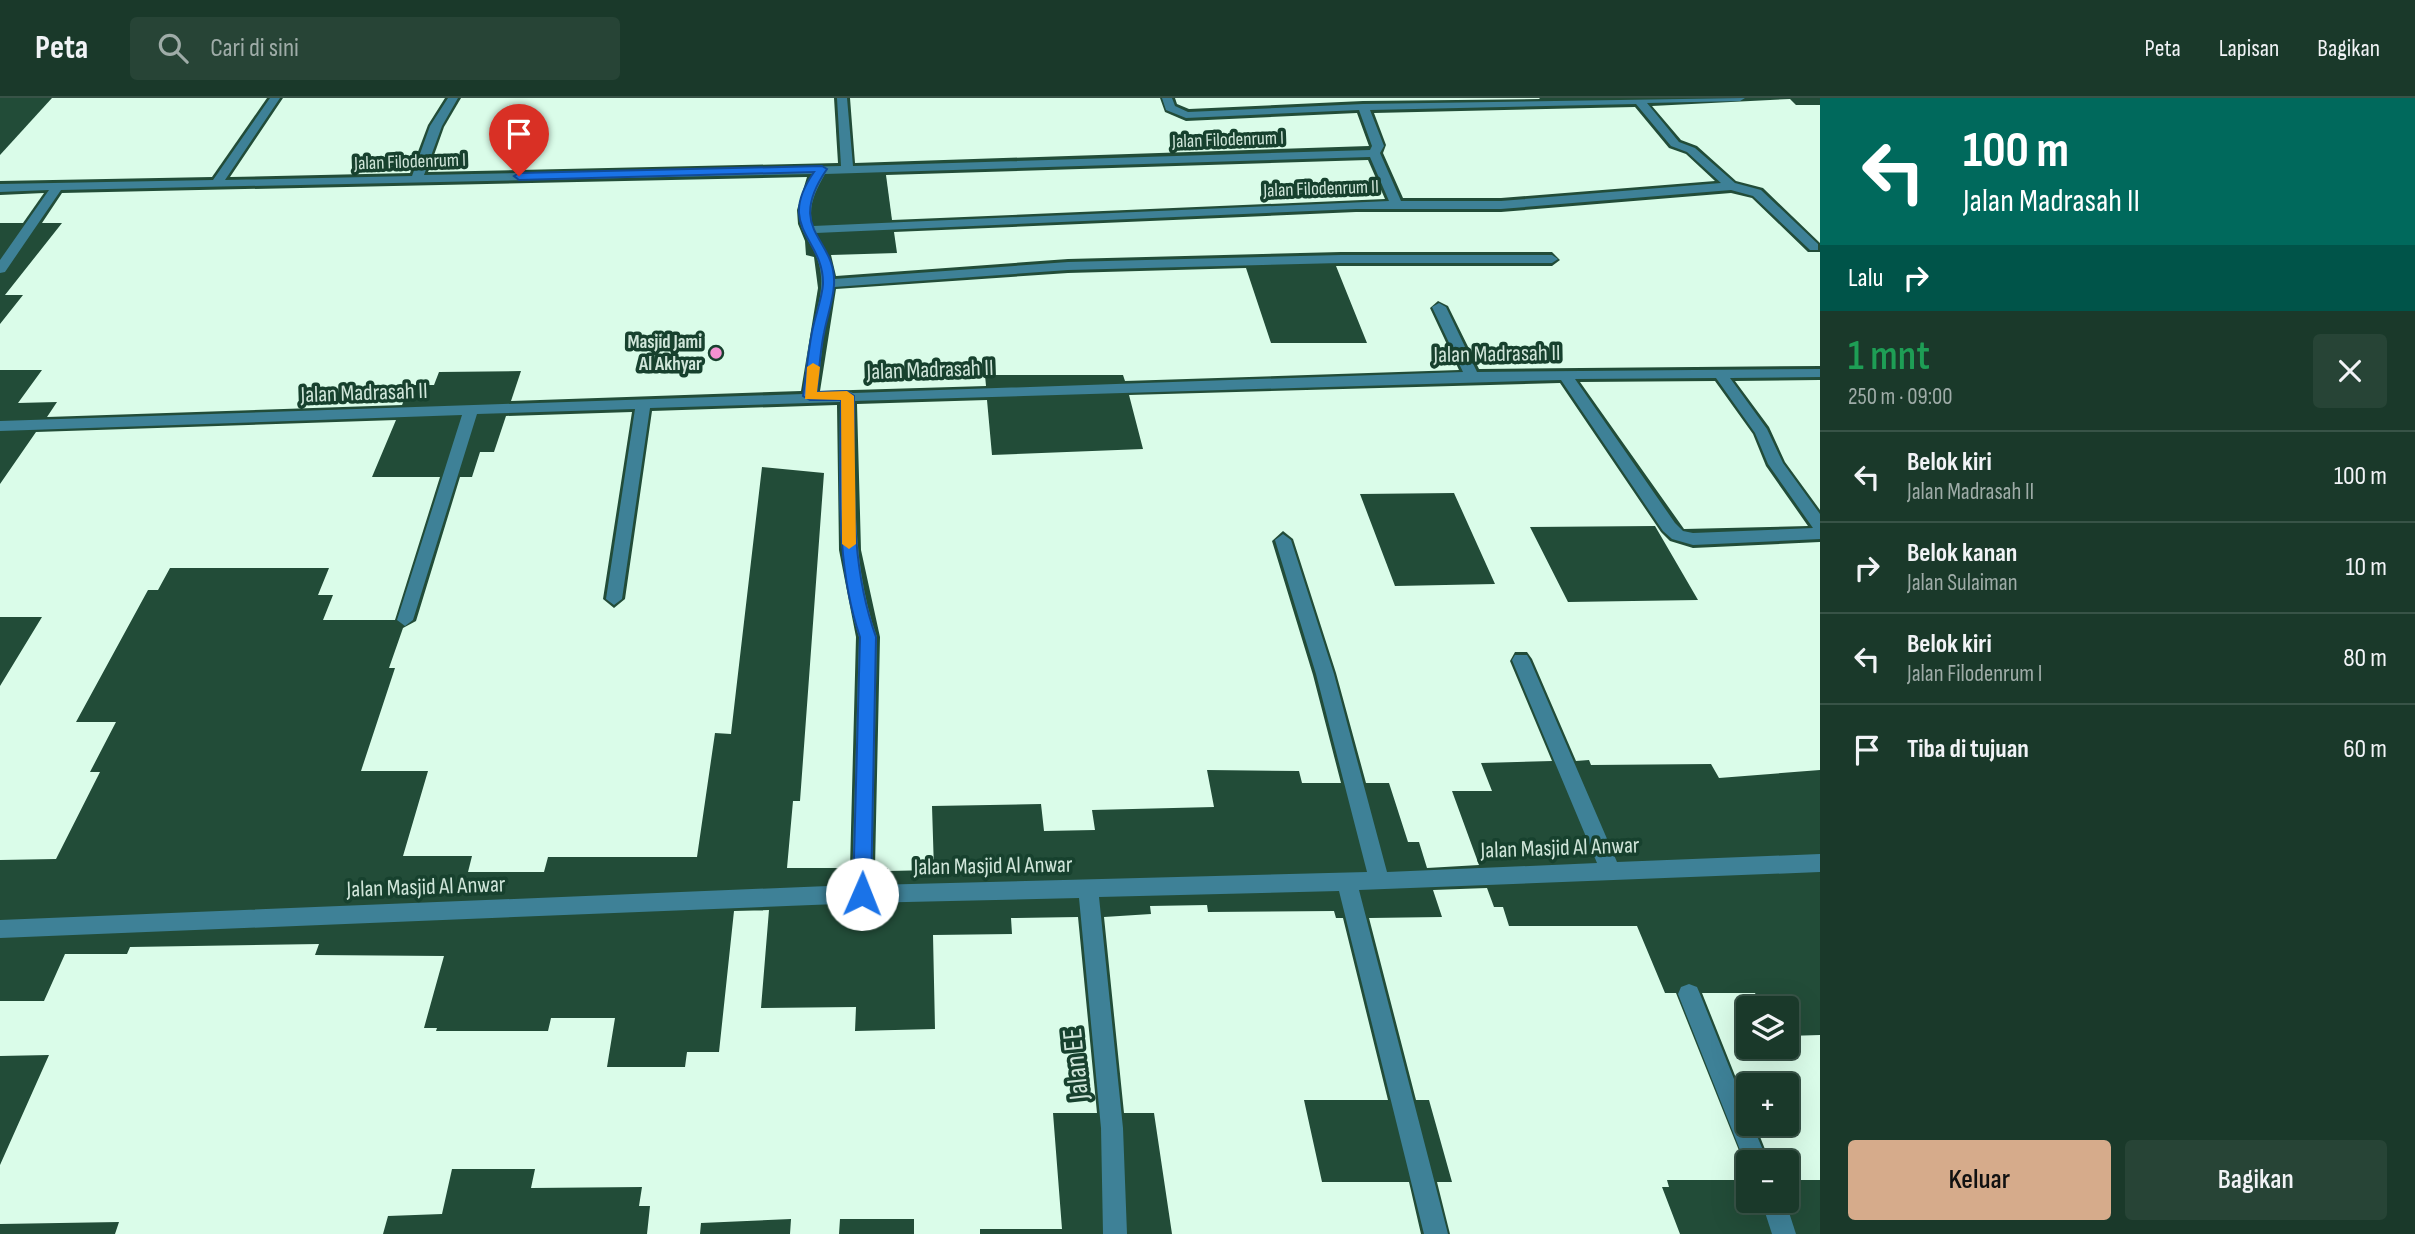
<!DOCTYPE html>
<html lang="id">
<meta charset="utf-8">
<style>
body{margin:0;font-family:"Sofia Sans Condensed",sans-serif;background:#274436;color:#f1f3f6;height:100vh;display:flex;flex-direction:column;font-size:26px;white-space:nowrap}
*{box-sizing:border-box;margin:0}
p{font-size:23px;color:#9faca8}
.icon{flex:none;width:38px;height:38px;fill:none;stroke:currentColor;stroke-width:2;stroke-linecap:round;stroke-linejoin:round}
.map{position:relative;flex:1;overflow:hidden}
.drawer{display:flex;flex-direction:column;background:#1a392a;width:595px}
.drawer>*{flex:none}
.guide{background:#00695c;color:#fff;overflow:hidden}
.fabs{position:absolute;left:1736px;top:898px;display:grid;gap:14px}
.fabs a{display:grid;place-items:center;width:63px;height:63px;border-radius:7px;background:#1a392a;box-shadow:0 7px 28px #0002,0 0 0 2px #385347;font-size:35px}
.pin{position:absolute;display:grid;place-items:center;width:60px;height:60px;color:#fff;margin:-72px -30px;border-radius:50% 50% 50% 0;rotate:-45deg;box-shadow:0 0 7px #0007}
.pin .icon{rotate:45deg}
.me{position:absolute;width:77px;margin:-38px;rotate:1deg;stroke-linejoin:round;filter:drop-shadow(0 0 5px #0008)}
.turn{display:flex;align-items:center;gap:24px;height:147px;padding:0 28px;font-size:32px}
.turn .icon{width:91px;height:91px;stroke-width:2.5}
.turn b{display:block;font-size:49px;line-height:60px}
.then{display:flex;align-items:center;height:66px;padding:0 28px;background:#0003;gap:14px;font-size:26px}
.round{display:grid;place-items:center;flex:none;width:74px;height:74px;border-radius:7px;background:#274436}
.summary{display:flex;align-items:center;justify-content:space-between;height:119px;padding:0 28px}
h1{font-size:42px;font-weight:600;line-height:52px;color:#1e9e55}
.action{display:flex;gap:14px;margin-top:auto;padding:14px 28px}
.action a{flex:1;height:80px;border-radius:7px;background:#d6ab8b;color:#111;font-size:28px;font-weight:600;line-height:80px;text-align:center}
.action a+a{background:#274436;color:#f1f3f6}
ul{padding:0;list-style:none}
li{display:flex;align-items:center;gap:21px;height:91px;padding:0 28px;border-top:2px solid #385347}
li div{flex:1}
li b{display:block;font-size:26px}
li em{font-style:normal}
header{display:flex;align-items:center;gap:42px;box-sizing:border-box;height:98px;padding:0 35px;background:#1a392a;border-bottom:2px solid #385347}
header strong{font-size:33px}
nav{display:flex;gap:38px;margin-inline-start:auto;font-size:24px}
.search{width:490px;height:63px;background:#274436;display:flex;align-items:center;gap:18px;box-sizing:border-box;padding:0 24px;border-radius:7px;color:#9faca8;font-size:26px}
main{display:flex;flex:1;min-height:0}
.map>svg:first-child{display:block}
</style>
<header>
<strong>Peta</strong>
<div class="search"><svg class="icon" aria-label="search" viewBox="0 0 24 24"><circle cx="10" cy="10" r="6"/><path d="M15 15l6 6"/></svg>Cari di sini</div>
<nav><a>Peta</a><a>Lapisan</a><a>Bagikan</a></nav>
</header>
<main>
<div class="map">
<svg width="1820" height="1136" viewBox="0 0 1820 1136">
<rect width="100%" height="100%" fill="#224c38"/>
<g fill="#dafce9" fill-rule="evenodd">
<path d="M52,0H267L212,79L0,83V57Z"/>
<path d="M283,0H445L428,27L410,75L230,79Z"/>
<path d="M461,0H834L838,65L428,74L444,29Z"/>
<path d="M850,0H1160L1165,14L1186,23L1357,15L1369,48L855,65Z"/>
<path d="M1175,0H1539L1540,1L1363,3L1189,11L1177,6Z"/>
<path d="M1790,1L1796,7H1820V145L1763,90L1736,83L1697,48L1681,42L1652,8Z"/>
<path d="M1635,9L1669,50L1686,56L1715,83L1501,100H1403L1383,55L1386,47L1374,15Z"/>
<path d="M1368,62L1385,101L892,122L886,77Z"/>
<path d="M807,79L797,112L798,126L805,143L806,157L814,159L818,190L801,293L511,303L521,273L439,274L434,287H410L402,307L47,319L57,304L18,305L42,272H0V226L23,197H5L62,125H42L62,95Z"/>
<path d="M44,95L23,125H0V97Z"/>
<path d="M1731,95L1752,100L1808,154H1820V268L1479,271L1448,208L1438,203L1430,210L1459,272L1125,283L1123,277H985L986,288L820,293L836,191L1068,175L1246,170L1271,245H1367L1336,168H1552L1560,162L1552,154H1341L1068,161L836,178L831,157L897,155L894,134L1356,114H1501Z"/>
<path d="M1820,282V412L1785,364L1769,329L1735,283Z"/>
<path d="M1715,283L1753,336L1766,368L1808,428L1684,431L1580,284Z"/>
<path d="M1560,285L1661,434L1670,443L1693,450L1820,444V672L1719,680L1711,666L1591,667L1589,662L1576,663L1532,561L1527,554H1515L1510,563L1552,663L1481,665L1492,693H1452L1479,767L1427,770L1419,744H1408L1389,685H1366L1336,575L1293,441L1283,433L1272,443L1313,577L1341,685H1302L1299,673L1207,672L1214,709L1092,712L1095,732L1044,733L1041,706L932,708L934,772L888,773V770H875L880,539L861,452L857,306L987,302L992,357L1143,351L1129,297ZM1454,395L1495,486L1395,488L1360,396ZM1655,428L1698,502L1568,504L1530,429Z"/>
<path d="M837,307L839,452L856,539L850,770H787L793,703H800L824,375L762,369L731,636L715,635L697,759H548L544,774H468L472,758H403L428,673H361L395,570H389L403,530L416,523L460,379H472L480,354H494L506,318L632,314L603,501L614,510L625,501L652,313Z"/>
<path d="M396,322L372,379H440L395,522H323L333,497H318L329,470H170L158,492H148L76,624H116L90,674H100L56,761L0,762V588L42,519H0V386L36,334Z"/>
<path d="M1487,790L1494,809H1503L1509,828H1637L1665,895H1676L1748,1075V1082H1667L1669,1089H1662L1680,1136H1450L1437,1084H1452L1429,1002H1416L1369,820L1442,819L1433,792Z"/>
<path d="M1207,807L1208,814L1334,813L1336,820H1343L1388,1002H1304L1322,1084H1409L1421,1136H1172L1154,1015H1124L1104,819L1151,816L1150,808Z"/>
<path d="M769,812L761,910L856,909L855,933L935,931L933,837L1012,836L1011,820L1078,819L1097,1015H1053L1062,1131H980V1136H914V1121H840L839,1136H790L791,1121L701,1125L700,1136H647L650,1108H639L642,1089L531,1090L535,1071H452L442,1116L388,1118L383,1136H115L119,1124L0,1126V1067L49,957L0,958V903H44L65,856H127L130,849L319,846L315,857L444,858L424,930H437L436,933H548L551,920H615L607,969H685L687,954H719L734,813Z"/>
<path d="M1702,895H1755L1762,910H1748V948H1787V938L1820,937V1082H1787V1064H1770L1755,1026H1787V987H1748V1010Z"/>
</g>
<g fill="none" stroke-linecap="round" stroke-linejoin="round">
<g fill="#3e8197" fill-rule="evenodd">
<path d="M270,0H280L225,82L412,78L430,28L448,0H458L442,28L424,77L841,68L837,0H847L853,68L1370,52L1372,48L1359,12L1186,20L1166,12L1162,0H1172L1175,8L1188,14L1363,6L1745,0L1740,3L1647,5L1679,44L1695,50L1735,85L1761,92L1818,146V152H1810L1753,98L1731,92L1501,111H1356L816,135L828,157L834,181L1068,164L1341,157H1552L1558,161L1552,165H1341L1068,172L834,189L823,242L817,296L847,293L853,295L1463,274L1432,209L1439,205L1446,209L1477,274L1820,271V279L1730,280L1767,331L1783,365L1820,416V441L1693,447L1672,441L1663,433L1561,282L854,303C856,383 850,463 877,539L872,787L1367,774L1316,576L1275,442L1283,436L1291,442L1334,576L1387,774L1597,765L1512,562L1515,557H1527L1530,562L1617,764L1820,756V774L1359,792L1448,1136H1424L1339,793L1099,799L1123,1030L1127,1136H1103L1101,1030L1079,800L862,805L0,840V822L852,787L859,539C834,463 840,383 840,304L650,310L622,501L614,507L606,501L635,311L477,316L413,522L405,528L397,522L462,317L0,333V323L803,296C805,275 807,253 812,232C815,218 820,204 821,190C825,136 776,139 813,76L61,92L5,174L0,175V162L49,92L0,94V86L213,82ZM1636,6L1671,48L1687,54L1721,85L1501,103H1401L1380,55L1384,48L1370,12ZM1370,59L1389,103L813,128C807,109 816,92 825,76ZM1716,280L1755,335L1768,366L1813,430L1693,435L1683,433L1675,425L1575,281Z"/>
<path d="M1689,886L1697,889L1700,896L1748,1016V1026H1752L1768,1064H1748V1072L1678,896L1681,889Z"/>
<path d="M1761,1102H1785L1796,1136H1772Z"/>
</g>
</g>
<path fill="#1a73e8" stroke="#114b97" stroke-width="2" d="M822,68L827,71C784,134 837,139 834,187C833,203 827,219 824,235C820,254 819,274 817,294L847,293L854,298C855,379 848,462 876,539L871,796L869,802L862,804L856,802L853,796L860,539C834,463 841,381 841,302H810L803,298C806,277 808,255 812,234C815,218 822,201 823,186C824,140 775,130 814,74L519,82L514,78L519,75Z"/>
<path fill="#f59e0b" d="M813,265L820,269L817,294L847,293L854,298L856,446L849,451L842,446L841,302L805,301L807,269Z"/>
<circle fill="#f591d2" stroke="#17412e" stroke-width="2.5" cx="716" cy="255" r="7"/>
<g text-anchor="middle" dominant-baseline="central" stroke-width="7" stroke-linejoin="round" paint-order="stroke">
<g font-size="19" fill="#d0e6da" stroke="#17412e">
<text transform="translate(1228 42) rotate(-2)">Jalan Filodenrum I</text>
<text transform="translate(410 64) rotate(-2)">Jalan Filodenrum I</text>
<text transform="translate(1321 91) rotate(-2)">Jalan Filodenrum II</text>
</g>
<g font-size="19" font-weight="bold" fill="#d0e6da" stroke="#17412e" text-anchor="end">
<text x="702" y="244">Masjid Jami<tspan x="702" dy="22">Al Akhyar</tspan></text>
</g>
<g font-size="23" fill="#d0e6da" stroke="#17412e">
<text transform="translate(1497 256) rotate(-1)">Jalan Madrasah II</text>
<text transform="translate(930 272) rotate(-2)">Jalan Madrasah II</text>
<text transform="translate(364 295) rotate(-2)">Jalan Madrasah II</text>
<text transform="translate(1560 750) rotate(-2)">Jalan Masjid Al Anwar</text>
<text transform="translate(993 768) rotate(-1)">Jalan Masjid Al Anwar</text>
<text transform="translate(426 789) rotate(-2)">Jalan Masjid Al Anwar</text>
</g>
<g font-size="28" fill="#d0e6da" stroke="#17412e">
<text transform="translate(1076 966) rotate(-96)">Jalan EE</text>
</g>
</g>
</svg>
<div class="fabs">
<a><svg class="icon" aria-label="layers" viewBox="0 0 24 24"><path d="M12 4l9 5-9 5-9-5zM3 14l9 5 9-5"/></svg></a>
<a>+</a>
<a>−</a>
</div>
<div class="pin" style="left:519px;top:78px;background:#d93025"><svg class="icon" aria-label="arrive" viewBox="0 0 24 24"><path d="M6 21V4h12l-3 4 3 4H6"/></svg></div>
<svg class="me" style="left:862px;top:796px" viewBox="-20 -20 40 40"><circle r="19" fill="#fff"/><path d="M0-13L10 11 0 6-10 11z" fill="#1a73e8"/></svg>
</div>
<section class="drawer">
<div class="guide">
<div class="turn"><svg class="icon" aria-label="left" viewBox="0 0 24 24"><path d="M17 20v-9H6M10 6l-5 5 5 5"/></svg><div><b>100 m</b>Jalan Madrasah II</div></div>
<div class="then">Lalu<svg class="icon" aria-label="right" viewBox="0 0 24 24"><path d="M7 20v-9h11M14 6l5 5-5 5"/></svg></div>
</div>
<div class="summary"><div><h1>1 mnt</h1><p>250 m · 09:00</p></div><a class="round"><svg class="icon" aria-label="close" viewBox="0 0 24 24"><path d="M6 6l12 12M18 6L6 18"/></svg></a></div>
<ul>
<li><svg class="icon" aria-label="left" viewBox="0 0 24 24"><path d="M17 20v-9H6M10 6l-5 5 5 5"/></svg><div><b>Belok kiri</b><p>Jalan Madrasah II</p></div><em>100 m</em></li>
<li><svg class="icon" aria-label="right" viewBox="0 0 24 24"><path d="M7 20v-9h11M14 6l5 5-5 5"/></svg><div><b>Belok kanan</b><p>Jalan Sulaiman</p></div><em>10 m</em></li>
<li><svg class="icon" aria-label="left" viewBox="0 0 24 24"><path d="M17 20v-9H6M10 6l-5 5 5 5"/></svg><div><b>Belok kiri</b><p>Jalan Filodenrum I</p></div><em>80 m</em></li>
<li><svg class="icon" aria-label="arrive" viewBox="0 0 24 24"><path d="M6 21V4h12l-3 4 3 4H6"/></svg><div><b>Tiba di tujuan</b></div><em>60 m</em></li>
</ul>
<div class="action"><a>Keluar</a><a>Bagikan</a></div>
</section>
</main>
